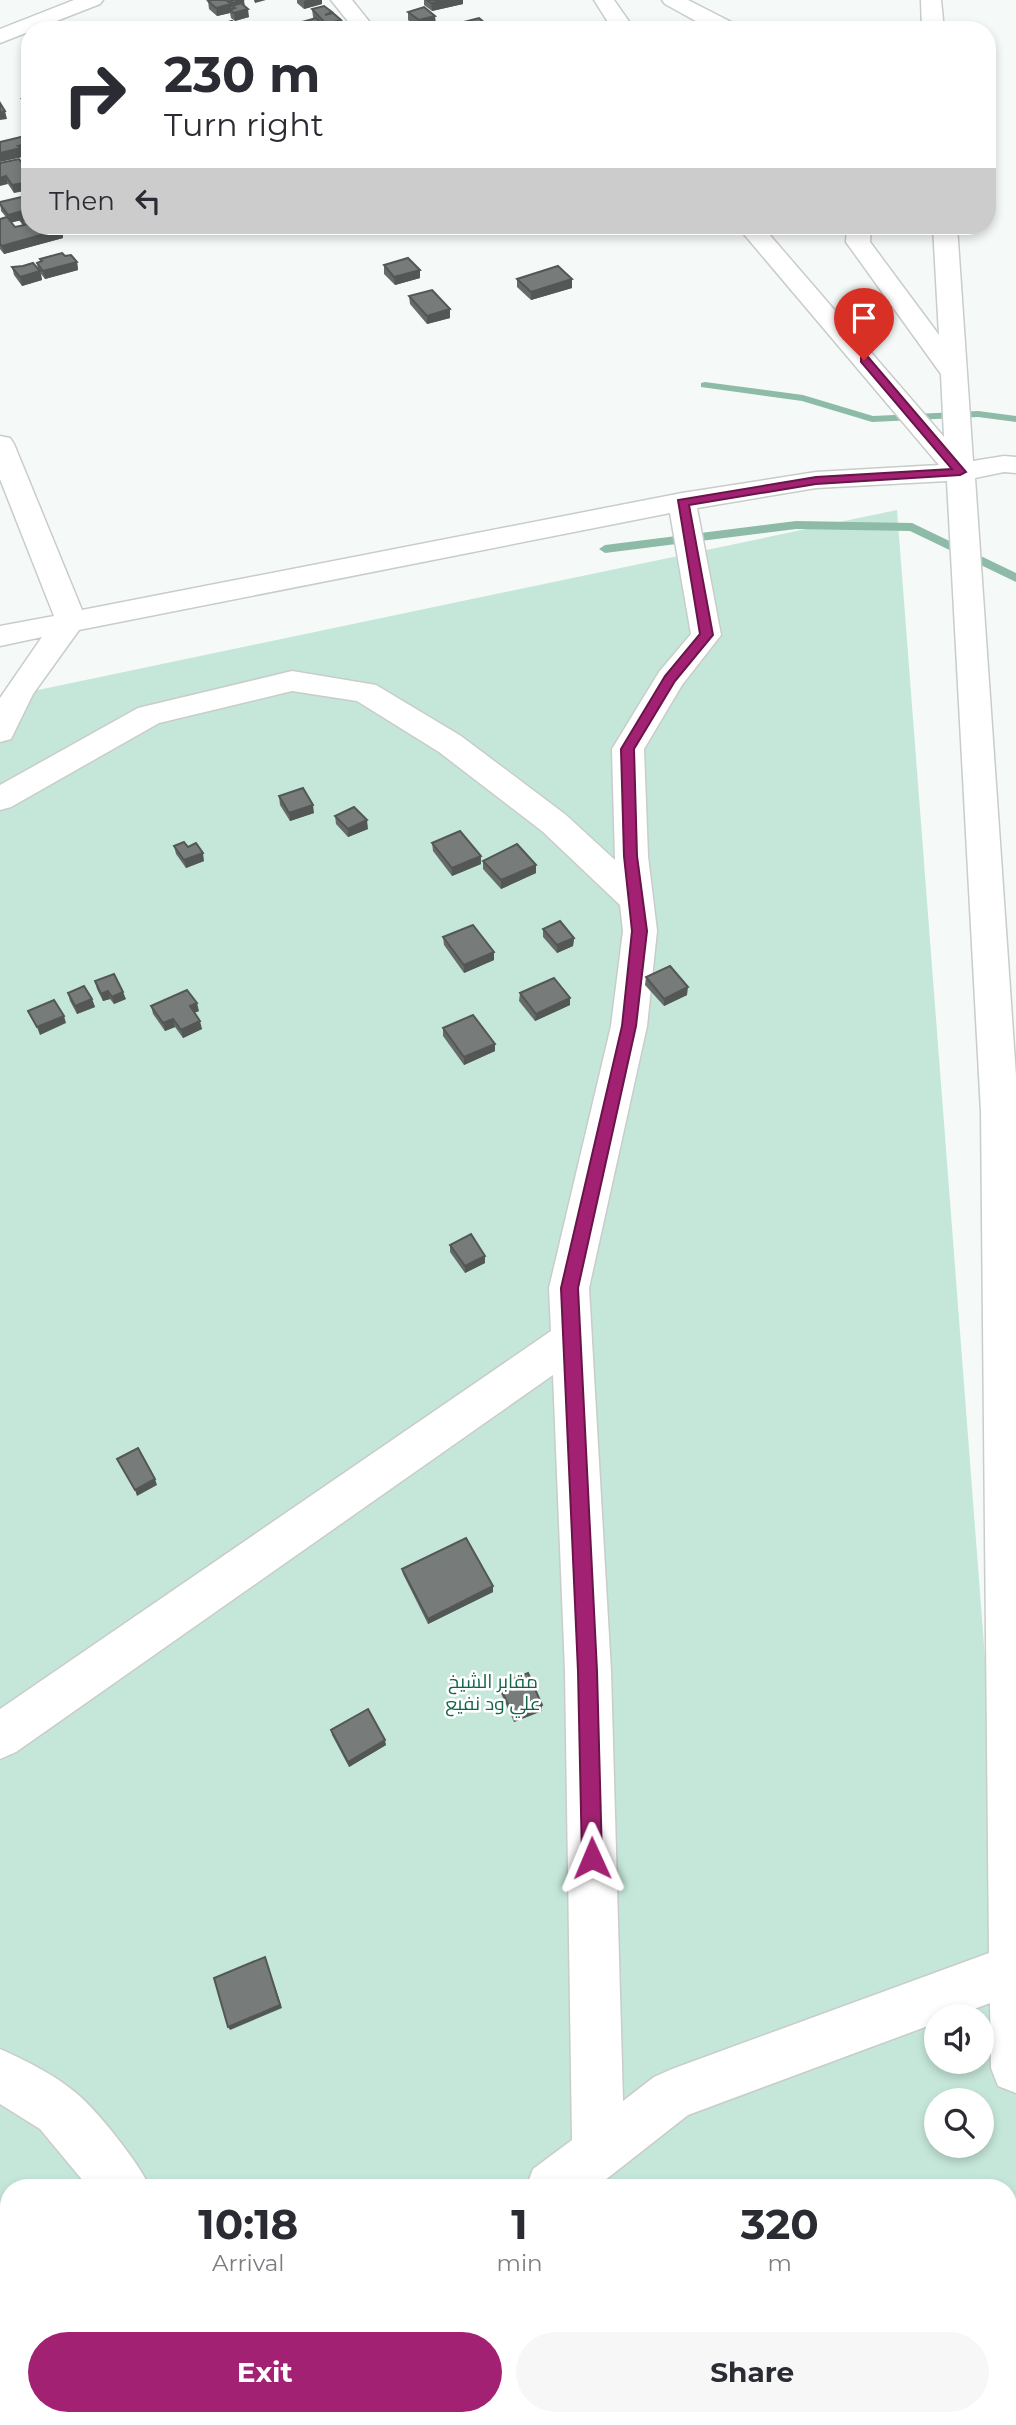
<!DOCTYPE html>
<meta charset="utf-8">
<style>
body{margin:0;font-family:Montserrat,Cairo,sans-serif;background:#f7f7f7;color:#2b2b33;height:100vh;display:flex;flex-direction:column;font-size:26px;white-space:nowrap}
*{box-sizing:border-box;margin:0}
p{font-size:23px;color:#7c7c81}
.icon{flex:none;width:38px;height:38px;fill:none;stroke:currentColor;stroke-width:2;stroke-linecap:round;stroke-linejoin:round}
.map{position:relative;flex:1;overflow:hidden}
.side{position:absolute;left:0px;top:2179px;width:1017px;height:247px;display:flex;flex-direction:column;background:#fff;border-radius:28px 28px 0 0;box-shadow:0 4px 10px #0003}
.side>*{flex:none}
.guide{position:absolute;left:21px;top:21px;width:975px;height:214px;border-radius:28px;box-shadow:0 4px 10px #0003;background:#fff;color:#2b2b33;overflow:hidden}
.buttons{position:absolute;left:924px;top:2004px;display:grid;gap:14px}
.buttons a{display:grid;place-items:center;width:70px;height:70px;border-radius:50%;background:#fff;box-shadow:0 4px 10px #0003;font-size:35px}
.pin{position:absolute;display:grid;place-items:center;width:60px;height:60px;color:#fff;margin:-72px -30px;border-radius:50% 50% 50% 0;rotate:-45deg;box-shadow:0 0 7px #0007}
.pin .icon{rotate:45deg}
.me{position:absolute;width:77px;margin:-38px;rotate:359deg;stroke-linejoin:round;filter:drop-shadow(0 0 5px #0008)}
.turn{display:flex;align-items:center;gap:24px;height:147px;padding:0 28px;font-size:32px}
.turn .icon{width:91px;height:91px;stroke-width:2.5}
.turn b{display:block;font-size:49px;line-height:60px}
.then{display:flex;align-items:center;height:66px;padding:0 28px;background:#0003;gap:14px;font-size:26px}
.eta{display:flex;justify-content:space-evenly;align-items:center;height:119px;text-align:center}
.eta b{font-size:42px;font-weight:700;line-height:49px}
.cta{display:flex;gap:14px;margin-top:auto;padding:14px 28px}
.cta a{flex:1;height:80px;border-radius:42px;background:#a22172;color:#fff;font-size:28px;font-weight:700;line-height:80px;text-align:center}
.cta a+a{background:#f7f7f7;color:#2b2b33}
.map>svg:first-child{display:block}
</style>
<div class="map">
<svg width="1016" height="2425" viewBox="0 0 1016 2425">
<rect width="100%" height="100%" fill="#f5faf8"/>
<path fill="#c5e7d9" fill-rule="evenodd" d="M897,510L1016,2062V2425H0V698ZM936,2016H982V2062H936ZM936,2100H982V2146H936ZM9,2188H1008V2417H9Z"/>
<g fill="none" stroke-linecap="round" stroke-linejoin="round">
<g fill="#8ebba8" fill-rule="evenodd">
<path d="M705,382L803,395L873,416L978,411L1016,416V422L978,417L872,422L802,401L701,387V383Z"/>
<path d="M796,521L912,523L1016,573V582L910,531L796,529L605,553L599,549L605,545Z"/>
</g>
<g stroke="#c8ccca" stroke-width="3">
<g id="street">
<path d="M74,0H103L100,4L0,43V29Z"/>
<path d="M331,0H352L376,30H355Z"/>
<path d="M594,0H614L635,30H613Z"/>
<path d="M662,0H688L737,25L739,30H712L665,4Z"/>
<path d="M921,0H941L944,30H922Z"/>
<path d="M737,226H762L944,437L941,374L846,242L847,226H871L870,242L939,335L933,226H957L973,461L1004,456L1016,457V473L1004,472L975,478L1016,1076V2093L998,2086L991,2068L990,2003L956,2016H936V2023L688,2115L595,2188H526L533,2169L572,2140L565,1671L553,1375L16,1752L0,1759V1709L551,1331L549,1288L611,1026L623,931L620,905L542,831L439,752L357,701L292,691L159,723L11,807L0,810V785L138,708L292,671L376,685L461,736L566,815L615,860L612,749L659,672L691,634L670,513L79,630L33,694L11,739L0,742V698L42,637L0,646V626L54,616L0,479V436L10,438L14,444L82,610L682,493L816,472L939,465ZM947,481L981,1112L989,1953L672,2069L654,2077L623,2101L611,1671L589,1288L647,1026L657,931L648,856L644,749L682,685L721,635L697,508L816,488Z"/>
<path d="M0,2049C25,2060 55,2075 76,2093C97,2110 140,2164 150,2188H89L40,2129L0,2104Z"/>
</g>
</g>
<use href="#street" fill="#fff" fill-rule="evenodd"/>
</g>
<g fill="#666b69">
<path d="M227,0H244V6L249,17L235,21L231,18L230,13L217,16L209,9L208,1H228Z"/>
<path d="M297,0H322V4L304,9L297,3Z"/>
<path d="M424,0H463V4L432,11L424,5Z"/>
<path d="M312,9L332,13L341,28L334,30H303L302,22L314,19L313,17Z"/>
<path d="M408,12L436,22L443,30H418V28L408,20Z"/>
<path d="M30,97V113L24,107L22,99Z"/>
<path d="M19,159L14,193L8,184L0,163Z"/>
<path d="M30,195V218L11,222L15,227L22,225L21,221L30,226L62,229L63,238L4,254L0,249V219L6,217L1,211L0,202Z"/>
<path d="M188,226H212L213,229L195,234Z"/>
<path d="M65,256L77,262L78,270L45,279L41,274L42,280L22,286L14,275L12,267L38,269L37,263L41,261L40,259Z"/>
<path d="M384,265L420,278L395,285L384,274Z"/>
<path d="M517,279H572V288L531,300L517,287Z"/>
<path d="M409,296L450,318L427,324L410,304Z"/>
<path d="M279,796L314,813L290,821L280,805Z"/>
<path d="M335,816L368,829L348,837L336,824Z"/>
<path d="M432,843L481,864L452,876L433,851Z"/>
<path d="M174,846L188,847L204,861L186,868L176,854Z"/>
<path d="M483,861L536,873L501,889L483,869Z"/>
<path d="M543,929L574,938L573,946L557,953L543,937Z"/>
<path d="M443,937L494,960L464,973L444,945Z"/>
<path d="M646,977L687,995L664,1006L645,985Z"/>
<path d="M95,981L126,999L114,1004L110,999L103,1001L97,989Z"/>
<path d="M68,993L92,999L95,1007L77,1014L70,1001Z"/>
<path d="M520,993L570,1005L535,1021L519,1001Z"/>
<path d="M151,1006L199,1011L194,1013L202,1029L183,1038L175,1027L165,1031L153,1014Z"/>
<path d="M443,1028L495,1051L464,1065L443,1036Z"/>
<path d="M450,1245L485,1256V1263L465,1273L450,1252Z"/>
<path d="M402,1569L493,1586V1592L428,1624L403,1574Z"/>
<path d="M499,1685L542,1711L514,1722L500,1691Z"/>
<path d="M331,1730L386,1745L349,1767L332,1735Z"/>
</g>
<g fill="#535755">
<path d="M244,0L245,8L234,7L233,3Z"/>
<path d="M254,0H266L255,3Z"/>
<path d="M307,0H322V4L304,9V1Z"/>
<path d="M446,0H463V4L432,11L431,3Z"/>
<path d="M231,4V11L230,10V13L217,16L216,8Z"/>
<path d="M248,9L249,17L235,21L234,13Z"/>
<path d="M435,16L436,24L419,28V20Z"/>
<path d="M341,20V28L334,30H326V24Z"/>
<path d="M486,24L487,30H466Z"/>
<path d="M5,111L7,119L0,120V112Z"/>
<path d="M30,143V152L22,154L23,157L0,162V153L18,146Z"/>
<path d="M6,176L8,184L0,186V178Z"/>
<path d="M30,182V190L14,193L12,185Z"/>
<path d="M30,209V218L10,223L8,215Z"/>
<path d="M162,226H173L162,229Z"/>
<path d="M194,226H212L213,229L195,234Z"/>
<path d="M62,229L63,238L4,254L2,246Z"/>
<path d="M77,262L78,270L45,279L43,271Z"/>
<path d="M420,270V278L395,285L394,277Z"/>
<path d="M40,271L42,280L22,286L20,277Z"/>
<path d="M572,279V288L531,300V292Z"/>
<path d="M450,309V318L427,324V316Z"/>
<path d="M313,805L314,813L290,821L289,813Z"/>
<path d="M367,820L368,829L348,837V829Z"/>
<path d="M203,853L204,861L186,868L184,860Z"/>
<path d="M481,856V864L452,876V868Z"/>
<path d="M536,865V873L501,889V880Z"/>
<path d="M574,938L573,946L557,953V945Z"/>
<path d="M494,952V960L464,973V965Z"/>
<path d="M688,987L687,995L664,1006V999Z"/>
<path d="M108,991L110,999L103,1001L101,994Z"/>
<path d="M123,992L126,999L114,1004L112,997Z"/>
<path d="M570,998V1005L535,1021L536,1014Z"/>
<path d="M92,999L95,1007L77,1014L75,1006Z"/>
<path d="M197,1003L199,1011L191,1014L190,1006Z"/>
<path d="M64,1016L66,1023L40,1035L37,1027Z"/>
<path d="M173,1019L175,1027L165,1031L163,1023Z"/>
<path d="M200,1021L202,1029L183,1038L181,1030Z"/>
<path d="M495,1044V1051L464,1065V1057Z"/>
<path d="M485,1256V1263L465,1273V1266Z"/>
<path d="M155,1479L157,1485L137,1496L135,1490Z"/>
<path d="M493,1586V1592L428,1624V1619Z"/>
<path d="M542,1705V1711L514,1722V1717Z"/>
<path d="M385,1740L386,1745L349,1767L348,1762Z"/>
<path d="M265,1957L282,2008L230,2030L228,2027Z"/>
<path d="M47,2417H51L40,2425H36Z"/>
</g>
<g fill="#777c7a" stroke="#535755" stroke-width="2">
<path d="M211,0H226L231,4L216,8L208,1Z"/>
<path d="M230,0H244L233,3Z"/>
<path d="M427,0H446L431,3Z"/>
<path d="M241,3L248,9L234,13L230,10L235,8L232,6Z"/>
<path d="M324,6L332,12L325,15L333,13L341,20L326,24L312,9Z"/>
<path d="M424,7L435,16L419,20L408,12Z"/>
<path d="M316,18L326,28L317,30H311L302,22Z"/>
<path d="M479,18L486,24L466,30H447L444,27Z"/>
<path d="M232,21L241,30H219L215,26Z"/>
<path d="M436,22L443,28L436,30H422L418,27Z"/>
<path d="M30,97V105H29L22,99Z"/>
<path d="M0,103L5,111L0,112Z"/>
<path d="M29,135L30,143L18,146L21,148L0,153V142Z"/>
<path d="M19,159L30,174V182L12,185L6,176L0,178V163Z"/>
<path d="M30,195V209L8,215L0,204V202Z"/>
<path d="M7,217L15,227L25,225L21,221L29,219L30,226H59L62,229L2,246L0,244V219Z"/>
<path d="M62,253L65,256L71,255L77,262L43,271L37,263L42,261L40,259Z"/>
<path d="M408,258L420,270L394,277L384,265Z"/>
<path d="M33,263L40,271L20,277L12,267L23,266Z"/>
<path d="M558,266L572,279L531,292L517,279Z"/>
<path d="M432,290L450,309L427,316L409,296Z"/>
<path d="M303,788L313,805L289,813L279,796Z"/>
<path d="M354,807L367,820L348,829L335,816Z"/>
<path d="M460,831L481,856L452,868L432,843Z"/>
<path d="M184,842L188,847L196,843L203,853L184,860L174,846Z"/>
<path d="M517,844L536,865L501,880L483,861Z"/>
<path d="M560,921L574,938L557,945L543,929Z"/>
<path d="M473,925L494,952L464,965L443,937Z"/>
<path d="M670,966L688,987L664,999L646,977Z"/>
<path d="M114,974L123,992L112,997L108,991L101,994L95,981Z"/>
<path d="M554,978L570,998L536,1014L520,993Z"/>
<path d="M84,986L92,999L75,1006L68,993Z"/>
<path d="M187,990L197,1003L190,1006L200,1021L181,1030L173,1019L163,1023L151,1006Z"/>
<path d="M54,1000L64,1016L37,1027L28,1011Z"/>
<path d="M473,1015L495,1044L464,1057L443,1028Z"/>
<path d="M471,1234L485,1256L465,1266L450,1245Z"/>
<path d="M138,1448L155,1479L135,1490L117,1459Z"/>
<path d="M466,1538L493,1586L428,1619L402,1569Z"/>
<path d="M528,1673L542,1705L514,1717L499,1685Z"/>
<path d="M368,1709L385,1740L348,1762L331,1730Z"/>
<path d="M265,1957L280,2005L228,2027L214,1978Z"/>
<path d="M9,2331V2417H47L36,2425H0V2337Z"/>
</g>
<path fill="#a22172" stroke="#69154a" stroke-width="2" d="M864,356L868,357L966,472L960,475L816,484L689,505L713,635L675,681L634,749L637,856L647,931L636,1026L578,1288L597,1671L602,1858L599,1865L592,1868L585,1865L582,1858L578,1671L561,1288L622,1026L632,931L624,856L621,749L665,676L700,634L678,500L816,477L952,469L861,362V357Z"/>
<g text-anchor="middle" dominant-baseline="central" stroke-width="5" stroke-linejoin="round" paint-order="stroke">
<g font-size="19" fill="#12644c" stroke="#fff">
<text x="493" y="1681">مقابر الشيخ<tspan x="493" dy="22">علي ود نفيع</tspan></text>
</g>
</g>
</svg>
<div class="buttons">
<a><svg class="icon" aria-label="sound" viewBox="0 0 24 24"><path d="M4 9h4l5-4v14l-5-4H4zM17 9q2 3 0 6"/></svg></a>
<a><svg class="icon" aria-label="search" viewBox="0 0 24 24"><circle cx="10" cy="10" r="6"/><path d="M15 15l6 6"/></svg></a>
</div>
<div class="pin" style="left:864px;top:360px;background:#d93025"><svg class="icon" aria-label="arrive" viewBox="0 0 24 24"><path d="M6 21V4h12l-3 4 3 4H6"/></svg></div>
<svg class="me" style="left:592px;top:1858px" viewBox="-20 -20 40 40"><path d="M0-17L14 15 0 8-14 15z" fill="#a22172" stroke="#fff" stroke-width="4"/></svg>
<div class="guide">
<div class="turn"><svg class="icon" aria-label="right" viewBox="0 0 24 24"><path d="M7 20v-9h11M14 6l5 5-5 5"/></svg><div><b>230 m</b>Turn right</div></div>
<div class="then">Then<svg class="icon" aria-label="left" viewBox="0 0 24 24"><path d="M17 20v-9H6M10 6l-5 5 5 5"/></svg></div>
</div>
<section class="side">
<div class="eta">
<div><b>10:18</b><p>Arrival</p></div>
<div><b>1</b><p>min</p></div>
<div><b>320</b><p>m</p></div>
</div>
<div class="cta"><a>Exit</a><a>Share</a></div>
</section>
</div>
